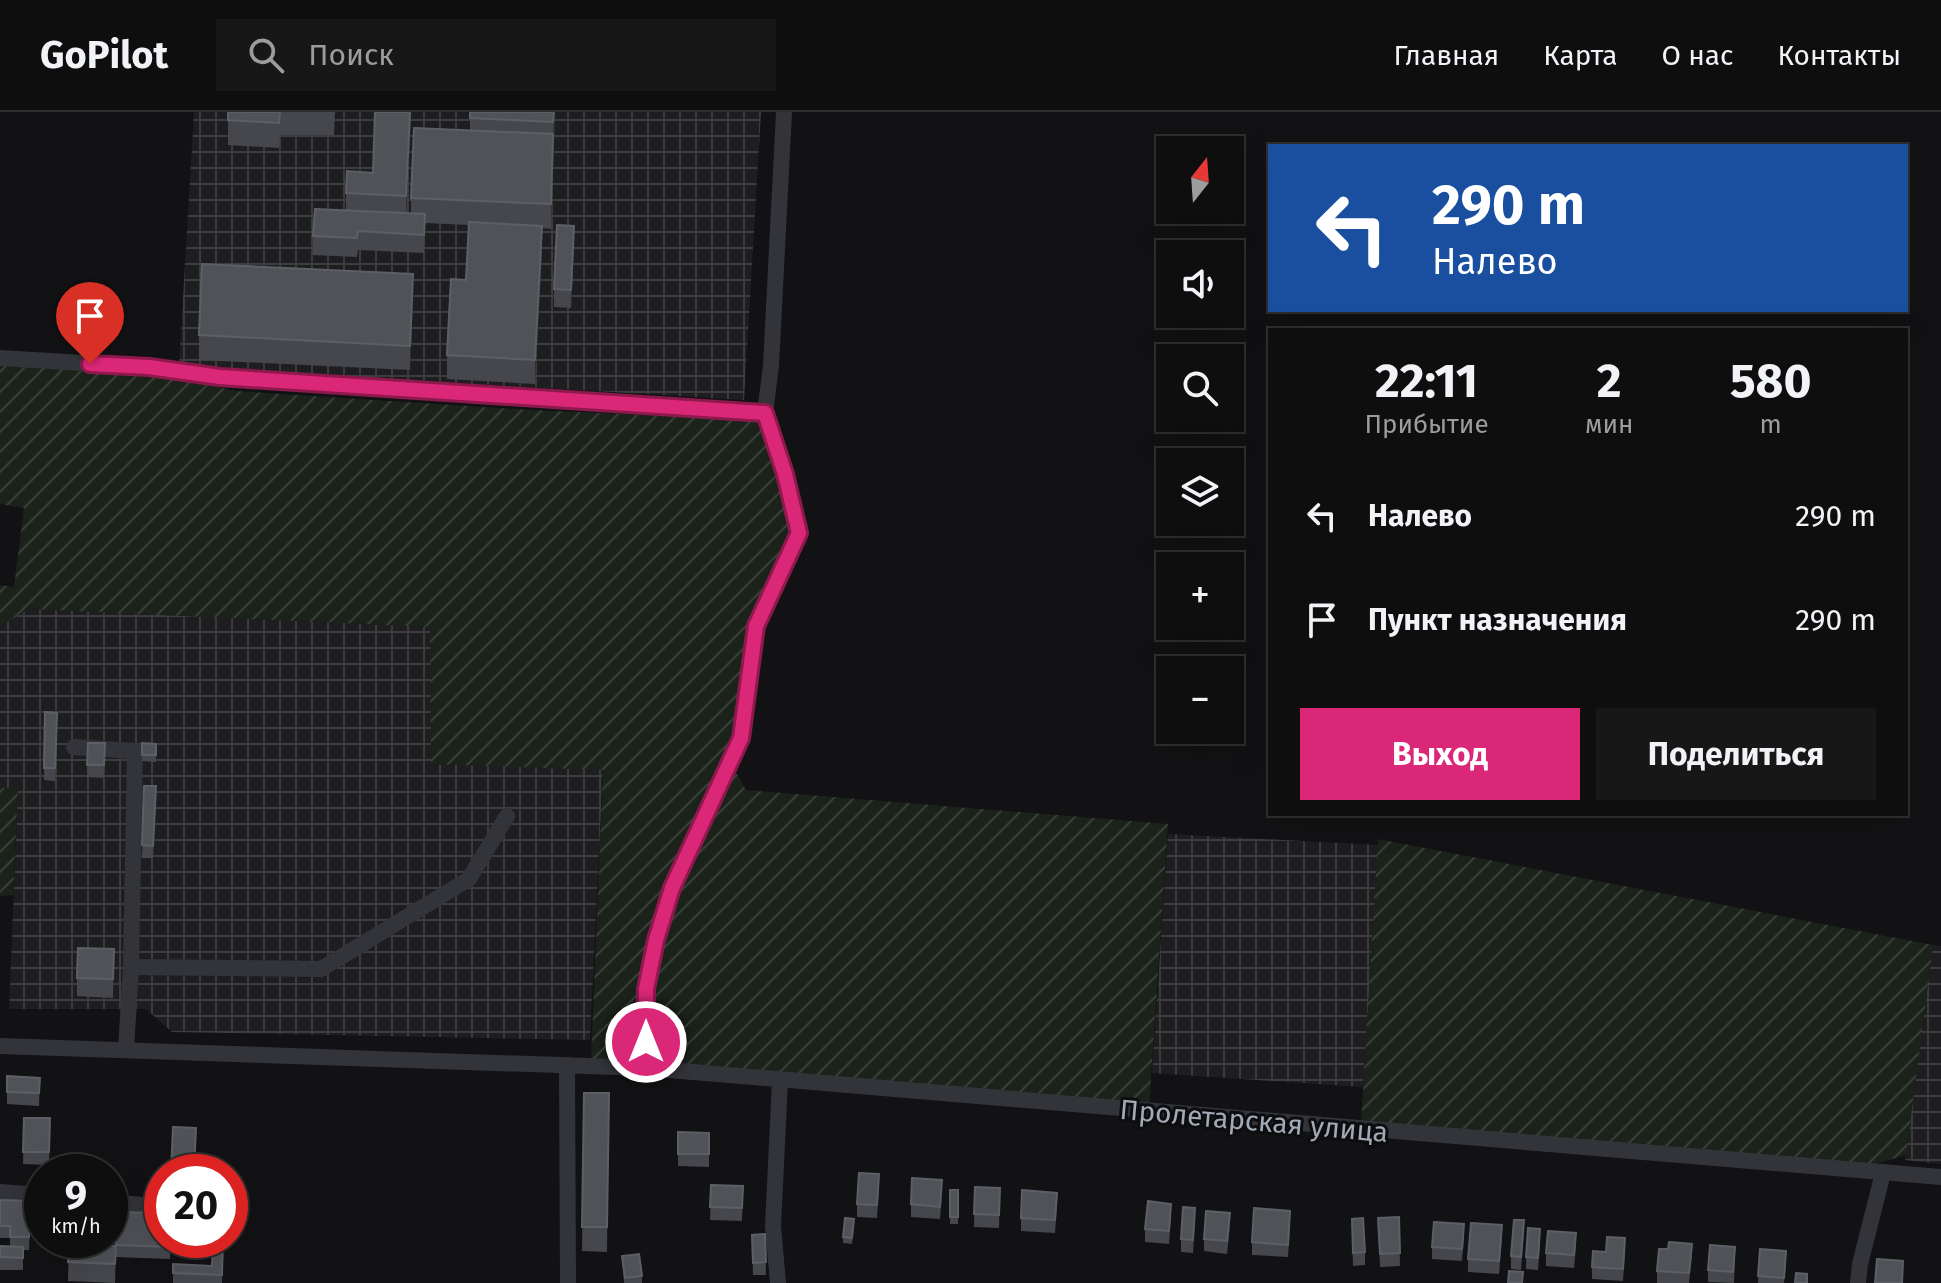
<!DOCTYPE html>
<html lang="ru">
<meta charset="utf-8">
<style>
body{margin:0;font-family:"Fira Sans",sans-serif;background:#171718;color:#f1f3f6;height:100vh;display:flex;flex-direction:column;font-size:30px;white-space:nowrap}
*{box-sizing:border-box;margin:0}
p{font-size:26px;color:#9b9c9e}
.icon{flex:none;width:44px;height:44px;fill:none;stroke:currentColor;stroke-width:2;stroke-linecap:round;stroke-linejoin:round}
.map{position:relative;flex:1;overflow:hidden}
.drawer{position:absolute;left:1268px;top:216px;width:640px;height:488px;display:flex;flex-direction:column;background:#0e0e0f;border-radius:0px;box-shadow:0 8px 32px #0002,0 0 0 2px #2e2e2f}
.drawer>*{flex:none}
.guide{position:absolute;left:1268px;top:32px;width:640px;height:168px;border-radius:0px;box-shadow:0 8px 32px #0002,0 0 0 2px #2e2e2f;background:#1a4fa0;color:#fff;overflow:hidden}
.needle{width:52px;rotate:17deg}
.controls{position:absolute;left:1156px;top:24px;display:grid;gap:16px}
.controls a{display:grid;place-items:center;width:88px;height:88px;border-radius:0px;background:#0e0e0f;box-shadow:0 8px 32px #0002,0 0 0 2px #2e2e2f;font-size:40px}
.speed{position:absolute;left:24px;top:1042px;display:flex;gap:16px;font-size:40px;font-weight:700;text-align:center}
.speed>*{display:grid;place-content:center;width:104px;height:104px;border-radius:50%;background:#0e0e0f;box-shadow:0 8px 32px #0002,0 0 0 2px #2e2e2f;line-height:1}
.speed small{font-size:20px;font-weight:400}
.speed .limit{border:12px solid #d22;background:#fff;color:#111}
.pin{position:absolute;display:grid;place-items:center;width:68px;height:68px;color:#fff;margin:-82px -34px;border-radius:50% 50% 50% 0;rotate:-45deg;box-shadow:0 0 8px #0007}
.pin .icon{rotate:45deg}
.me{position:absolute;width:88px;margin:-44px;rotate:0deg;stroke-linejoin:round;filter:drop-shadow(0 0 6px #0008)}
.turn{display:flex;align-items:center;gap:28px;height:168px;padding:0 32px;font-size:36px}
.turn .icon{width:104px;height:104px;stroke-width:2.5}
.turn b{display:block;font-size:56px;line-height:68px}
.eta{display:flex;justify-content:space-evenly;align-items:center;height:136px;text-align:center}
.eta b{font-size:48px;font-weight:700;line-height:56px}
.button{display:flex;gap:16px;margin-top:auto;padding:16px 32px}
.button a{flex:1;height:92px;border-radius:0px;background:#db2777;color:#fff;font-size:32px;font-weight:700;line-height:92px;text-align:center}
.button a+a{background:#171718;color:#f1f3f6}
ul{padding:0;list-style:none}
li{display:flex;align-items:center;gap:24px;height:104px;padding:0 32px}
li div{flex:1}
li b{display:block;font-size:30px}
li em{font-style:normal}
header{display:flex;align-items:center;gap:48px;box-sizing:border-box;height:112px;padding:0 40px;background:#0e0e0f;border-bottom:2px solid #2e2e2f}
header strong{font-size:38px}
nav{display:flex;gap:44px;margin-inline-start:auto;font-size:28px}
.search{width:560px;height:72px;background:#171718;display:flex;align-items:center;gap:20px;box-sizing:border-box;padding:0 28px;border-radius:0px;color:#9b9c9e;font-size:30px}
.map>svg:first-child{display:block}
</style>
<header>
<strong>GoPilot</strong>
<div class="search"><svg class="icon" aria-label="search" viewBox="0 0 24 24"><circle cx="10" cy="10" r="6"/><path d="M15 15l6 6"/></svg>Поиск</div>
<nav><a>Главная</a><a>Карта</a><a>О нас</a><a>Контакты</a></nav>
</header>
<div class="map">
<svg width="1941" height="1171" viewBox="0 0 1941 1171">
<defs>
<pattern id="industrial-grid" width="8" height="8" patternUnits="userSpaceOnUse" patternTransform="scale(2)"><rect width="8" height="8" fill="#1e1e21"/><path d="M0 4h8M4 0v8" fill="none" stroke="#3c3c3f"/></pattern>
<pattern id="garden-furrows" width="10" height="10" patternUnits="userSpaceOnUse" patternTransform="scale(2)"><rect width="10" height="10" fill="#1a221a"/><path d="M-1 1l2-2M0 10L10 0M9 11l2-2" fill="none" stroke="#383f39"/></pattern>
</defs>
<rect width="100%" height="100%" fill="#121214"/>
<g fill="url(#industrial-grid)">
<path d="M194,0H761L744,288L179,254Z"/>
<path d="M29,497L431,515L432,652L603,657L590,928L172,920L146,897H9L18,676H0V514Z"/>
<path d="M1168,722L1379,733L1363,975L1152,961Z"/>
<path d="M1933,833L1941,834V1052L1905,1048Z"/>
</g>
<g fill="url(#garden-furrows)">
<path d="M0,252L149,260L236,279L530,298L763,308L791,424L748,522L736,623L666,778L638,898L635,949L591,948L603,658L431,652L430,515L29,497L0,514V473L14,475L24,396L0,392Z"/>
<path d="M733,655L746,678L1168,712L1149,995L652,951L653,876L674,782Z"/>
<path d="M0,676H18L13,783L0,784Z"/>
<path d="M1378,727L1933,833L1906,1043L1872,1053L1361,1011Z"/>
</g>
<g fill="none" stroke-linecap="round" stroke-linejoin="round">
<g stroke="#333439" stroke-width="16">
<path d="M0,246L149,255L220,265L765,301"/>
<path d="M74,635L135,639L131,855L126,938"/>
<path d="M131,855L321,857L469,767L507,704"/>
<path d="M0,934L645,956L1941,1065"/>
<path d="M567,953L568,1171"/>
<path d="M645,956L646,877L656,828L672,776L741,626L756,514L799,421L785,362L765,301L771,254L784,0"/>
<path d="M0,1080L42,1083"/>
<path d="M110,1090L162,1095"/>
<path d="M778,1171L773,1114L780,969"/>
<path d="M1858,1171L1860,1152L1883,1061"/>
</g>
</g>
<g fill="#45474c">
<path d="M228,0H335L334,23H280L279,36L228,33Z"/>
<path d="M375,0H411L407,102H411V86L470,18V0H555L551,117L542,116V139L535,272L447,267V243L466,168L469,113L425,111L424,141L358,138L357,145L313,143V124L346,99V81L373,61Z"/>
<path d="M574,133L571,196L554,195V177Z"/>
<path d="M413,187L410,258L199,248V223Z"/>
<path d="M45,600L57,601L55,669L44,668Z"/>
<path d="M88,631H105L104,666L87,665Z"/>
<path d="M142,631L156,632V650L142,649Z"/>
<path d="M144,674H156L153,746H142Z"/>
<path d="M114,837L113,886L77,884V866Z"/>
<path d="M7,964L40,966L39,994L7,992Z"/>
<path d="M584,981H609L607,1140L582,1139Z"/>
<path d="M24,1006H50L49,1053L23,1052Z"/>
<path d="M678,1020L709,1021V1055L678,1054Z"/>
<path d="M711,1073L743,1074L742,1109L710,1108Z"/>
<path d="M879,1075L877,1106L857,1105V1092Z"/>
<path d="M975,1075L1000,1076L999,1116L974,1115Z"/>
<rect x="950" y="1078" width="8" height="34"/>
<path d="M942,1081L940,1107L911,1105V1092Z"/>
<path d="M0,1088L31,1089L29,1138H23V1158H0V1134H10V1126H0Z"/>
<path d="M1057,1093L1055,1121L1021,1119V1106Z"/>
<path d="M118,1100L171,1128L170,1147L116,1145Z"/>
<path d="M1171,1104L1169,1132L1145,1130V1117Z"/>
<path d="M1399,1105L1400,1154L1380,1155L1378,1106Z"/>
<path d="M1195,1108L1193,1141L1181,1140V1127Z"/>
<path d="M1290,1111L1288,1145L1252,1143V1130Z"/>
<path d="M854,1114L852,1132L843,1131V1125Z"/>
<path d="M1230,1114L1227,1142L1204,1139V1127Z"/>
<path d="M1352,1119L1365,1140V1153L1353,1154Z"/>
<path d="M1524,1121L1521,1158L1511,1157V1144Z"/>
<path d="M765,1122L766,1163H753L752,1123Z"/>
<path d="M1464,1125L1462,1149L1432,1147V1135Z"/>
<path d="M1502,1126L1499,1162L1468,1160V1147Z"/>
<path d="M69,1128L78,1133L116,1134L115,1171L68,1169Z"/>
<path d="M223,1128L222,1171H173V1152L212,1154Z"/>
<path d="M1540,1130L1538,1158L1526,1157V1145Z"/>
<path d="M1576,1134L1574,1156L1546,1154V1141Z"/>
<path d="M1760,1137L1786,1152L1784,1171H1758Z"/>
<path d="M1625,1139L1623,1169L1592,1167V1155L1606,1140Z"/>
<path d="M622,1144L642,1164V1171H624Z"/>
<path d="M1692,1144L1689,1171H1657V1159Z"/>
<path d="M1735,1148L1734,1171L1708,1170V1158Z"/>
</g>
<g fill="#2c2e31">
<path d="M410,0H411L406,109V84Z"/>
<path d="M554,0H555L551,117V92Z"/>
<path d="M542,114V139L535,272V248Z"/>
<path d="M574,114V133L571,196V178Z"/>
<path d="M413,162V187L410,258V234Z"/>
</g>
<g fill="#4f5257" stroke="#5c6066" stroke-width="2">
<path d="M228,0H280L279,11L228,8Z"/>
<path d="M375,0H410L406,84L346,81L347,59L373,61Z"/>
<path d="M470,0H554L553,10L470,6Z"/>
<path d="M414,16L553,22L551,92L411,86Z"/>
<path d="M315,97L425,102L424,123L358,119L357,126L313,124Z"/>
<path d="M469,110L542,114L535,248L447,243L451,167L466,168Z"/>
<path d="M557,113L574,114L571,178L554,177Z"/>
<path d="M202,152L413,162L410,234L199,223Z"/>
<path d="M45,600L57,601L55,656H44Z"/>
<path d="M88,631H105L104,653H87Z"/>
<path d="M142,631L156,632V643H142Z"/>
<path d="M144,674H156L153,734L142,733Z"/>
<path d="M78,836L114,837L113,867L77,866Z"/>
<path d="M7,964L40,966L39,981L7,980Z"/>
<path d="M584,981H609L607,1115H582Z"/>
<path d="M24,1006H50L49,1040H23Z"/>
<path d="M173,1015L196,1016L194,1060H171Z"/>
<path d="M678,1020L709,1021V1042H678Z"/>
<path d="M859,1061L879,1062L877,1093L857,1092Z"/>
<path d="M912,1066L942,1068L940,1095L911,1092Z"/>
<path d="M711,1073L743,1074L742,1096L710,1095Z"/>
<path d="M975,1075L1000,1076L999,1103L974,1102Z"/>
<rect x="950" y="1078" width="8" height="27"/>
<path d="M1022,1078L1057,1081L1055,1108L1021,1106Z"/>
<path d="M0,1088L31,1089L29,1125H10V1114H0Z"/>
<path d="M1148,1089L1171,1092L1169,1119L1145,1117Z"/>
<path d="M1183,1095L1195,1096L1193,1128L1181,1127Z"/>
<path d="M1254,1096L1290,1099L1288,1133L1252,1130Z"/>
<path d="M1206,1099L1230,1101L1227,1129L1204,1127Z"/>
<path d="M118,1100L162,1101V1128H170V1135L116,1133Z"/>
<path d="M1399,1105L1400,1141L1380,1142L1378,1106Z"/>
<path d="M845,1106L854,1107L852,1126L843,1125Z"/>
<path d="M1363,1106L1365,1140L1353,1141L1352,1107Z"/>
<path d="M1514,1108H1524L1521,1145L1511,1144Z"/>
<path d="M1434,1110L1464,1112L1462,1137L1432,1135Z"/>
<path d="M1471,1111L1502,1113L1499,1149L1468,1147Z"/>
<path d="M1528,1116L1540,1117L1538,1146L1526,1145Z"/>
<path d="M1548,1119L1576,1121L1574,1143L1546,1141Z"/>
<path d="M765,1122L766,1150L753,1151L752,1123Z"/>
<path d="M1607,1125L1625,1126L1623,1157L1592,1155L1593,1139L1606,1140Z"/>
<path d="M69,1128H78V1133L116,1134L115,1152L68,1150Z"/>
<path d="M213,1128H223L222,1163L173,1161V1152L212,1154Z"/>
<path d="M1669,1130L1692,1132L1689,1161L1657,1159L1659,1137H1668Z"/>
<path d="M1710,1133L1735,1135L1733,1160L1708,1158Z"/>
<path d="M0,1134L23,1135V1146L0,1145Z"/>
<path d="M1760,1137L1786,1139L1784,1166L1758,1164Z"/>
<path d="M639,1142L642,1164L625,1166L622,1144Z"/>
<path d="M1877,1147L1903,1149L1902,1171H1875Z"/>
<path d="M1509,1159L1523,1160L1522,1171H1508Z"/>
<path d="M1796,1161L1807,1162V1171H1795Z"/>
</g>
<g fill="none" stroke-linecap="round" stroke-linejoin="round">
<g stroke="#8e194d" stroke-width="20">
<path id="route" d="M90,252L149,255L220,265L765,301L785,362L799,421L756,514L741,626L672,776L656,828L646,877V930"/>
</g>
<use href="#route" stroke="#db2777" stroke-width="14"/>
</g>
<g text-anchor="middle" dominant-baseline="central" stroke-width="6" stroke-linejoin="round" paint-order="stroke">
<g font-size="28" fill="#a2aab5" stroke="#0d0d0f">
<text transform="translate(1254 1009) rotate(5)">Пролетарская улица</text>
</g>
</g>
</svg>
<div class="controls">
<a><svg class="needle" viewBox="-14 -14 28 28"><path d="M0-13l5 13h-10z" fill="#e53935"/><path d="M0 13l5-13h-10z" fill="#9b9c9e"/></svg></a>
<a><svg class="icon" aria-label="sound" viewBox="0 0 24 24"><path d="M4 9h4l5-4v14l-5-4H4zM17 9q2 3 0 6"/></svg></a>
<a><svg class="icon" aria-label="search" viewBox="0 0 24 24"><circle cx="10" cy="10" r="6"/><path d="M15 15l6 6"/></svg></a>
<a><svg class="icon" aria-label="layers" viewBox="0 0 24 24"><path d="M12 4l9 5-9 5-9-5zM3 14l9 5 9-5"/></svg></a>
<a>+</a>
<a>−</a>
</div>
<div class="speed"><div>9<small>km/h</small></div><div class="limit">20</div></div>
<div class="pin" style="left:90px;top:252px;background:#d93025"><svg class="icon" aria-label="arrive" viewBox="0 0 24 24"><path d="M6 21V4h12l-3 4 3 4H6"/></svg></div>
<svg class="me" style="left:646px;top:930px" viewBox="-20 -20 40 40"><circle r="17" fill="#db2777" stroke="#fff" stroke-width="3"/><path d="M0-11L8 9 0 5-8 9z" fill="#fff"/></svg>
<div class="guide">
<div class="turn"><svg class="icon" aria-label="left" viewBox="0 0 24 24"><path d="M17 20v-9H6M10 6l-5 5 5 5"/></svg><div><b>290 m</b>Налево</div></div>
</div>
<section class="drawer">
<div class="eta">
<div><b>22:11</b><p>Прибытие</p></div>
<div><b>2</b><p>мин</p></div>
<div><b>580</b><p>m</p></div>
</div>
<ul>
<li><svg class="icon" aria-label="left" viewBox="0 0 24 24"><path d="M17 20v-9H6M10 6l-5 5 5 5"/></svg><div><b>Налево</b></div><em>290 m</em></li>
<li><svg class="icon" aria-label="arrive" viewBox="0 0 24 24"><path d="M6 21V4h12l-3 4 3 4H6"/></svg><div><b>Пункт назначения</b></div><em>290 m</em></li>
</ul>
<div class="button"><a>Выход</a><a>Поделиться</a></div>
</section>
</div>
